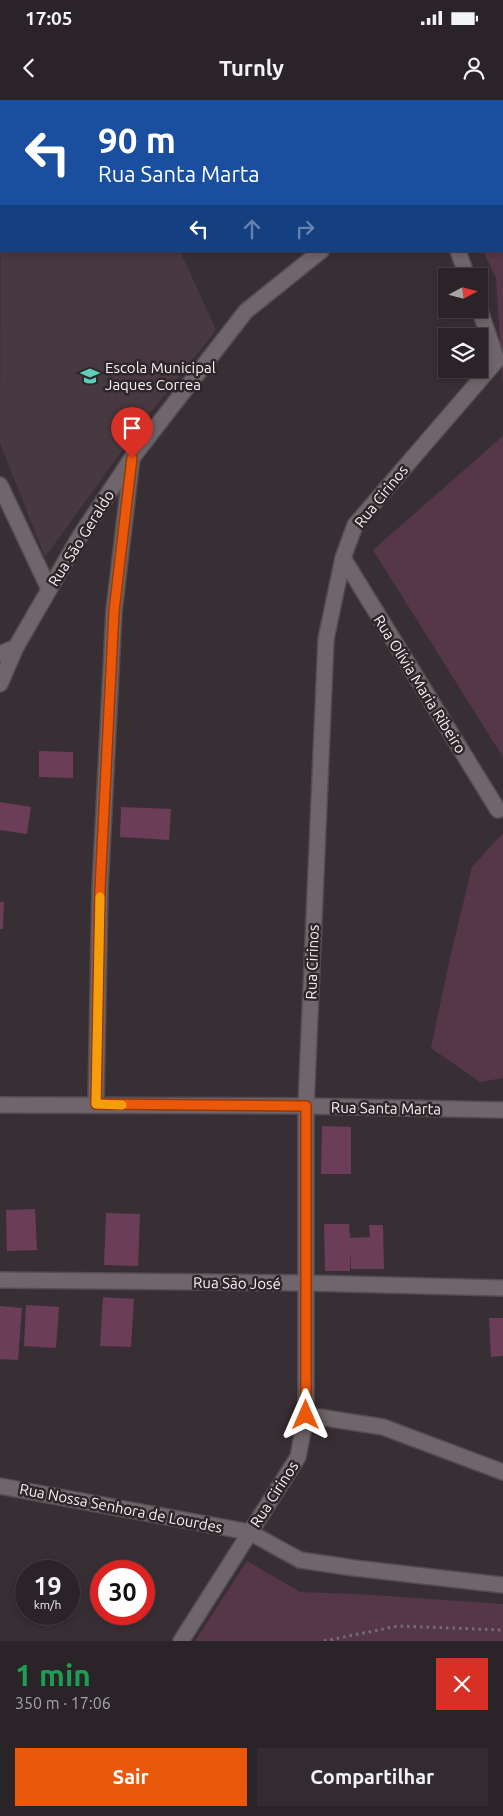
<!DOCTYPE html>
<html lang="pt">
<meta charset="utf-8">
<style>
body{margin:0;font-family:Ubuntu,sans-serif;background:#322b2f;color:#f1f3f6;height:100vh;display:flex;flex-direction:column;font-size:19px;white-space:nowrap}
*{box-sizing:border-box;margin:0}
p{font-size:16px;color:#a5a4a7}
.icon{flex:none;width:28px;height:28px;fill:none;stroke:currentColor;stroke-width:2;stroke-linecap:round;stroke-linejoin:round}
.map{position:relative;height:1541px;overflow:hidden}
.sheet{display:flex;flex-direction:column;background:#2a2327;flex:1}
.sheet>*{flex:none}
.hud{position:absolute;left:0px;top:0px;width:504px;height:152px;box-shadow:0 2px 8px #0003,0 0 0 1px #464044;background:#1a4fa0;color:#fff;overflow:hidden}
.needle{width:32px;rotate:83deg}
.controls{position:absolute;left:438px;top:168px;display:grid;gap:10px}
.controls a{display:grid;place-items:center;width:50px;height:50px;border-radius:0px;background:#2a2327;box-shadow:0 2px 8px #0003,0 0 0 1px #464044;font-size:25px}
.speed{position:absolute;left:15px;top:1460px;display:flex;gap:10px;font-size:25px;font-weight:700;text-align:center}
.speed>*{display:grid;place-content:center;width:65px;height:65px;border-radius:50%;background:#2a2327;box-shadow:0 2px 8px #0003,0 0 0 1px #464044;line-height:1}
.speed small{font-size:12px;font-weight:400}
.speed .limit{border:8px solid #d22;background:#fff;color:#111}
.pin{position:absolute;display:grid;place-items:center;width:42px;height:42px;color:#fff;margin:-51px -21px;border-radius:50% 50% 50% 0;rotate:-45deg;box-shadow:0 0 5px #0007}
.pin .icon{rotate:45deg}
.me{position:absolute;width:55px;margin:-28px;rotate:0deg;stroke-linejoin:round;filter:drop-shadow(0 0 4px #0008)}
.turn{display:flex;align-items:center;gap:18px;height:105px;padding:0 15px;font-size:22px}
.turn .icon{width:65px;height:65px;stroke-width:2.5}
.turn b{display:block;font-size:35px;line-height:42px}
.lanes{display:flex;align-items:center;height:48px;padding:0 15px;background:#0003;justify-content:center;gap:25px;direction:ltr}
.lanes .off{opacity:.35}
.round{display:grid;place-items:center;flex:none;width:52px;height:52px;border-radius:0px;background:#322b2f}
.headline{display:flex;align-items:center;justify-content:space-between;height:85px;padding:0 15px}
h1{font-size:30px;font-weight:600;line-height:38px;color:#1e9e55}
.cta{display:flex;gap:10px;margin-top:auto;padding:10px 15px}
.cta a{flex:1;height:58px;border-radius:0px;background:#ea580c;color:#fff;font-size:20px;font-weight:600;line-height:58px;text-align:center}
.cta a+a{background:#322b2f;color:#f1f3f6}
.status{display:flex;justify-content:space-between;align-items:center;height:35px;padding:0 25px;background:#2a2327;direction:ltr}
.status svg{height:14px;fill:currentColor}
header{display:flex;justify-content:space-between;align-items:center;height:65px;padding:0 15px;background:#2a2327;font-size:22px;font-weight:600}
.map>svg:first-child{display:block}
</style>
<div class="status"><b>17:05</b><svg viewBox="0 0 49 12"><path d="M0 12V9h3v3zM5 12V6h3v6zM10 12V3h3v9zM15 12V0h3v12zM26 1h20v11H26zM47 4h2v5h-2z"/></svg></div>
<header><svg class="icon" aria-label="back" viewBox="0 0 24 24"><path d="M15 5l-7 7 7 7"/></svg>Turnly<svg class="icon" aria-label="person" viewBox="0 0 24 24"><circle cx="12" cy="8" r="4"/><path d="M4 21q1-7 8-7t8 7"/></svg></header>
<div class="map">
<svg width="503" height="1541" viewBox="0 0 503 1541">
<rect width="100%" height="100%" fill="#382f34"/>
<path fill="#483941" d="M1,79V151H180L216,230L142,323L45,457L0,343Z"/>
<g fill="#563748">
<path d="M503,59V286L496,178L483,151H502Z"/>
<path d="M503,336V657L373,450Z"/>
<path d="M503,733V978L480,982L431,948L449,862L472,767Z"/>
<path d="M247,1461L300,1492L358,1494L503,1504V1541H195Z"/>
</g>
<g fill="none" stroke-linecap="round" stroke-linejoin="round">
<g stroke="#350c26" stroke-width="7">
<path d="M450,0V1"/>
<path d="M502,120L503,121"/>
</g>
</g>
<g fill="#6b3d58">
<path d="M39,651L73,652V678L39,677Z"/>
<path d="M0,702L31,707L27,734L0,730Z"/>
<path d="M121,707L171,709L169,740L120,737Z"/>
<path d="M0,802H4L3,829H0Z"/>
<path d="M322,1026L351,1027V1074H321Z"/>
<path d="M35,1109L37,1150L7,1151L6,1110Z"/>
<path d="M106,1113L140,1114L138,1166L104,1165Z"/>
<path d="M324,1124H349L350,1138L370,1137L369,1125H383L384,1169H351L350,1151V1171H325Z"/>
<path d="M103,1197L134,1199L131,1247L100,1246Z"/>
<path d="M26,1205L59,1207L56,1248L24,1246Z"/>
<path d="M0,1206L22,1208L18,1260L0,1259Z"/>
<path d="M489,1218H503V1256L491,1257Z"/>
</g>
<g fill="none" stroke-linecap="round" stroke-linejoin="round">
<g stroke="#534c50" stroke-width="18">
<g id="minor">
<path d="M374,0L375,1"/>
<path d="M118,1L121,0"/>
<path d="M0,51L1,50"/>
<path d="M458,151L467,176"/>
<path d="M0,385L49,489"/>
<path d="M343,458L498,710"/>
<path d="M0,554L16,547"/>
<path d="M96,1004L100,789L114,511L132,358"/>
<path d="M0,1005L306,1006L503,1010"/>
<path d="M0,1180L307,1183L503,1188"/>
<path d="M306,1315L383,1327L503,1372"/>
<path d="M0,1386L249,1432L300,1460L354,1468L503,1485"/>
<path d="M181,1541L298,1357L306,1315V1006L326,539L343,458L355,425L497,260L479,208"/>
</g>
</g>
<g stroke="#534c50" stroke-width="18">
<g id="tertiary">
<path d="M500,1L501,0"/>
<path d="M0,584L16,547L80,436L132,358L246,211L321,151"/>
</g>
</g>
<path stroke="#756d72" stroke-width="3" stroke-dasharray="2.5 4" stroke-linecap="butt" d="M324,1541L398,1526L503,1530"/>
<use href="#minor" stroke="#6f656a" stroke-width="15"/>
<use href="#tertiary" stroke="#6f656a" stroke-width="15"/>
</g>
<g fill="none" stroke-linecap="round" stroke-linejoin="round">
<g stroke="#983908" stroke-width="12">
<path id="route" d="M132,358L114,511L100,789L96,1004L306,1006V1315"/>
</g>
<use href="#route" stroke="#ea580c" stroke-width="9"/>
<path stroke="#f59e0b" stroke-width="9" d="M100,797L96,1004L122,1005"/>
</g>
<defs>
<g id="school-bare" transform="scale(1.5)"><path d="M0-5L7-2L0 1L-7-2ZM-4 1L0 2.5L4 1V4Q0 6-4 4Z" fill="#5dceb9" stroke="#2e262a" stroke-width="2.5" paint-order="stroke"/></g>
</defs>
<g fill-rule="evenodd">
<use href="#school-bare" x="90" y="276"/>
</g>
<g text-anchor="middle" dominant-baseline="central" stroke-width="5" stroke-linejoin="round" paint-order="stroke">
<g font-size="15" fill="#f7f1f4" stroke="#2e262a" text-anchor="start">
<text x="105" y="267">Escola Municipal<tspan x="105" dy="17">Jaques Correa</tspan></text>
</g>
<g font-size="15" fill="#f7f1f4" stroke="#2e262a">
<text transform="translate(381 396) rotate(-51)">Rua Cirinos</text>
<text transform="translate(81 438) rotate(-58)">Rua São Geraldo</text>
<text transform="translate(420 584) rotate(58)">Rua Olívia Maria Ribeiro</text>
<text transform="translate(312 862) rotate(-88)">Rua Cirinos</text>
<text transform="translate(386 1008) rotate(1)">Rua Santa Marta</text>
<text transform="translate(237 1183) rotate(1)">Rua São José</text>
<text transform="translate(274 1394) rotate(-57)">Rua Cirinos</text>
<text transform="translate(121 1408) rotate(11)">Rua Nossa Senhora de Lourdes</text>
</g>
</g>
</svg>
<div class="controls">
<a><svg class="needle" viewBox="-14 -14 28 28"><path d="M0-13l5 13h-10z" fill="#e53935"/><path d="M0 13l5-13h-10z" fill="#a5a4a7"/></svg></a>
<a><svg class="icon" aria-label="layers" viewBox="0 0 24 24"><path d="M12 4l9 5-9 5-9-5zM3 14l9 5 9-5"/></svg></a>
</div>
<div class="speed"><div>19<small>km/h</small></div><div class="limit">30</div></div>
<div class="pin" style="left:132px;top:358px;background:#d93025"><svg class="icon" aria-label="arrive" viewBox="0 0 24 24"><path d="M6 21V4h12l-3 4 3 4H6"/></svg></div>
<svg class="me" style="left:306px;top:1315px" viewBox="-20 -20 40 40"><path d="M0-17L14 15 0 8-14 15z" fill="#ea580c" stroke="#fff" stroke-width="4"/></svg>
<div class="hud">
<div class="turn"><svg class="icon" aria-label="left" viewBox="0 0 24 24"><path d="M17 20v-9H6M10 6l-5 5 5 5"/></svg><div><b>90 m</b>Rua Santa Marta</div></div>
<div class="lanes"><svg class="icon" aria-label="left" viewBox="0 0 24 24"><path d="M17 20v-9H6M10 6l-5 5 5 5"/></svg><svg class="icon off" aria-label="ahead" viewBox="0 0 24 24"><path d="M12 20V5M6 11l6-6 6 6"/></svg><svg class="icon off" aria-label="right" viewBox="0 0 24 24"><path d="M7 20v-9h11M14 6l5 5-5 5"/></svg></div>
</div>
</div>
<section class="sheet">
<div class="headline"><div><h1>1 min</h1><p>350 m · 17:06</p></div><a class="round" style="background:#d93025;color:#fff"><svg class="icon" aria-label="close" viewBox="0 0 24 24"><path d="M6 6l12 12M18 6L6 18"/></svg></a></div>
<div class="cta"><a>Sair</a><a>Compartilhar</a></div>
</section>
